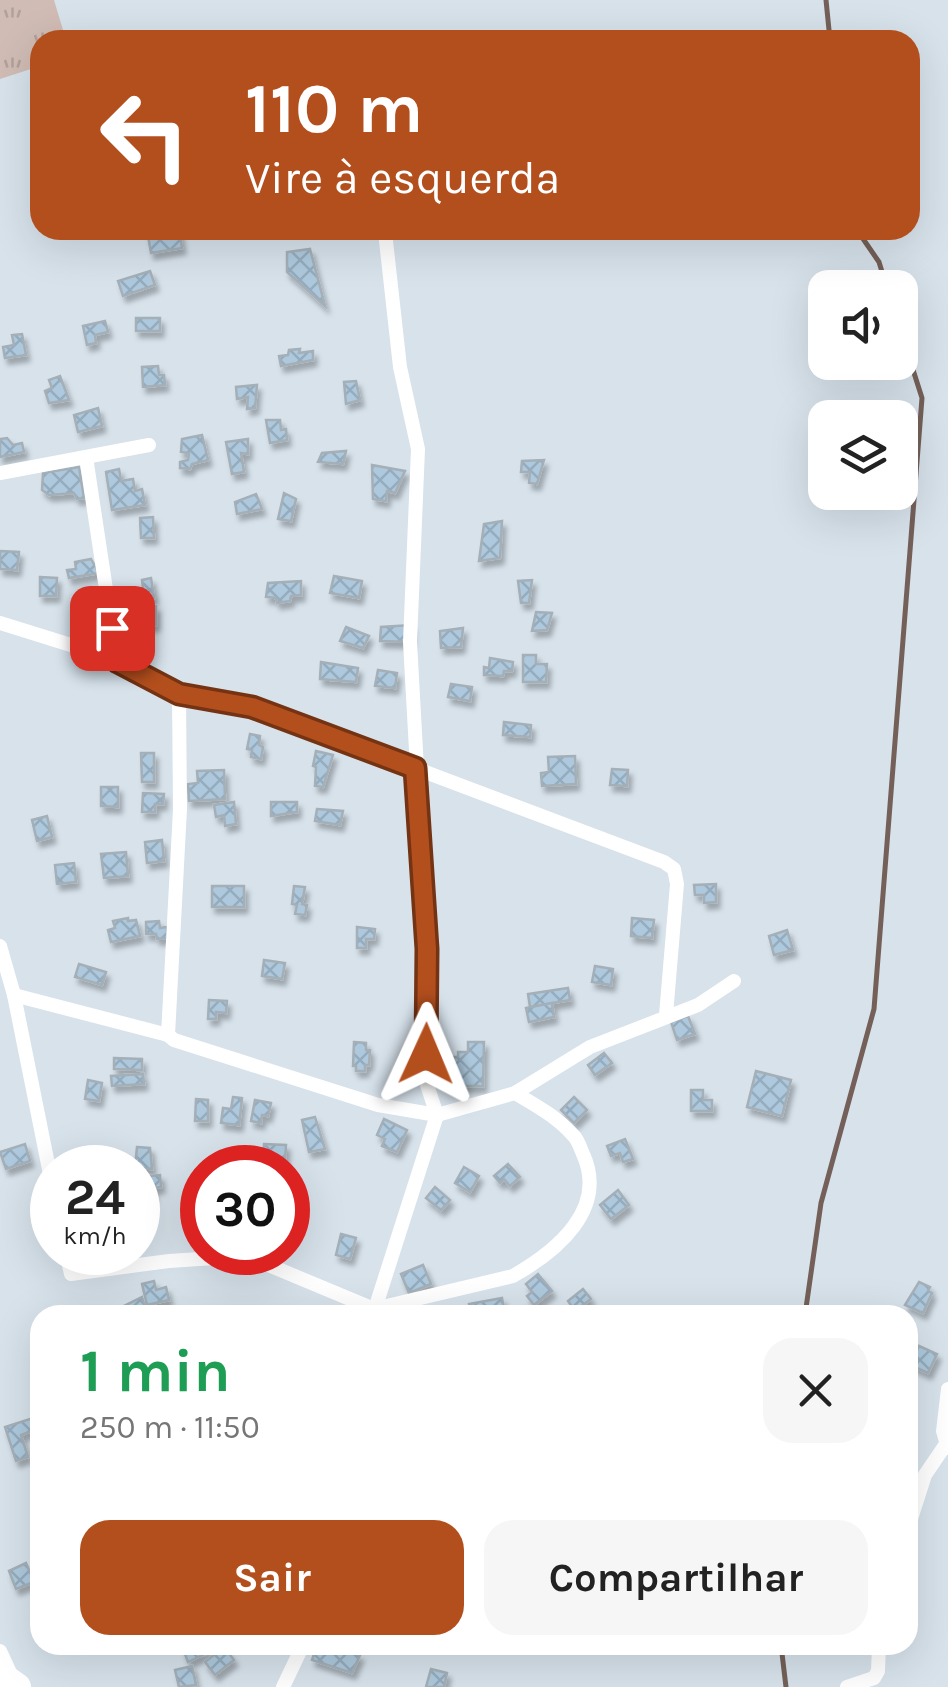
<!DOCTYPE html>
<html lang="pt">
<meta charset="utf-8">
<style>
body{margin:0;font-family:Karla,sans-serif;background:#f6f6f6;color:#222;height:100vh;display:flex;flex-direction:column;font-size:38px;white-space:nowrap}
*{box-sizing:border-box;margin:0}
p{font-size:32px;color:#767676}
.icon{flex:none;width:55px;height:55px;fill:none;stroke:currentColor;stroke-width:2;stroke-linecap:round;stroke-linejoin:round}
.map{position:relative;flex:1;overflow:hidden}
.details{position:absolute;left:30px;top:1305px;width:888px;height:350px;display:flex;flex-direction:column;background:#fff;border-radius:30px;box-shadow:0 10px 40px #0002}
.details>*{flex:none}
.top-card{position:absolute;left:30px;top:30px;width:890px;height:210px;border-radius:30px;box-shadow:0 10px 40px #0002;background:#b34e1d;color:#fff;overflow:hidden}
.fabs{position:absolute;left:808px;top:270px;display:grid;gap:20px}
.fabs a{display:grid;place-items:center;width:110px;height:110px;border-radius:20px;background:#fff;box-shadow:0 10px 40px #0002;font-size:50px}
.speed{position:absolute;left:30px;top:1145px;display:flex;gap:20px;font-size:50px;font-weight:700;text-align:center}
.speed>*{display:grid;place-content:center;width:130px;height:130px;border-radius:50%;background:#fff;box-shadow:0 10px 40px #0002;line-height:1}
.speed small{font-size:25px;font-weight:400}
.speed .limit{border:15px solid #d22;background:#fff;color:#111}
.pin{position:absolute;display:grid;place-items:center;width:85px;height:85px;color:#fff;margin:-42px;border-radius:20px;box-shadow:0 5px 15px #0006}
.me{position:absolute;width:110px;margin:-55px;rotate:1deg;stroke-linejoin:round;filter:drop-shadow(0 0 8px #0008)}
.turn{display:flex;align-items:center;gap:35px;height:210px;padding:0 50px;font-size:45px}
.turn .icon{width:130px;height:130px;stroke-width:2.5}
.turn b{display:block;font-size:70px;line-height:85px}
.round{display:grid;place-items:center;flex:none;width:105px;height:105px;border-radius:30px;background:#f6f6f6}
.overview{display:flex;align-items:center;justify-content:space-between;height:170px;padding:0 50px}
h1{font-size:60px;font-weight:700;line-height:75px;color:#1e9e55}
.button{display:flex;gap:20px;margin-top:auto;padding:20px 50px}
.button a{flex:1;height:115px;border-radius:30px;background:#b34e1d;color:#fff;font-size:40px;font-weight:700;line-height:115px;text-align:center}
.button a+a{background:#f6f6f6;color:#222}
.map>svg:first-child{display:block}
</style>
<div class="map">
<svg width="948" height="1687" viewBox="0 0 948 1687">
<defs>
<pattern id="grass-tufts" width="24" height="20" patternUnits="userSpaceOnUse" patternTransform="scale(2.5)"><rect width="24" height="20" fill="#d0bcb4"/><path d="M3 7l-1-3M5 7V3M7 7l1-3M15 17l-1-3M17 17v-4M19 17l1-3" fill="none" stroke="#b2a19b"/></pattern>
<pattern id="building-cross-hatch" width="8" height="8" patternUnits="userSpaceOnUse" patternTransform="scale(2.5)"><rect width="8" height="8" fill="#aec9dd"/><path d="M0 0l8 8M0 8l8-8" fill="none" stroke="#95acbe"/></pattern>
<filter id="shadow"><feDropShadow dx="3.5" dy="6" stdDeviation="2.5" flood-color="#0004"/></filter>
</defs>
<rect width="100%" height="100%" fill="#d7e2eb"/>
<path fill="url(#grass-tufts)" d="M0,0H54L66,40H40V66L0,79Z"/>
<g fill="none" stroke-linecap="round" stroke-linejoin="round">
<g stroke="#746058" stroke-width="5">
<path d="M826,0L830,40"/>
<path d="M857,230L879,262L887,288"/>
<path d="M805,1315L821,1203L874,1009L922,398L900,329"/>
<path d="M781,1645L786,1687"/>
</g>
</g>
<g fill="url(#building-cross-hatch)" stroke="#a4afb7" stroke-width="2.5" filter="url(#shadow)">
<path d="M147,230H179L182,248L151,253Z"/>
<path d="M310,249L325,306L287,272V252Z"/>
<path d="M150,271L155,285L123,296L118,281Z"/>
<rect x="136" y="318" width="24" height="13"/>
<path d="M105,321L108,332L95,335L96,343L87,345L83,326Z"/>
<path d="M22,334L26,355L5,358L3,347L14,345L12,335Z"/>
<path d="M300,349L299,353L313,351V360L281,366L279,356L288,355L289,350Z"/>
<path d="M158,366L159,375H164L165,385L143,387L142,367Z"/>
<path d="M60,376L69,400L49,403L45,391L52,388L49,380Z"/>
<path d="M356,381L360,400L346,404L344,382Z"/>
<path d="M257,385L255,408L247,409L248,397L237,399L236,387Z"/>
<path d="M98,408L102,426L78,432L74,415Z"/>
<path d="M266,420H280L281,430L286,429L287,440L270,443Z"/>
<path d="M202,435L208,460L192,464L190,469L180,468V462L188,460L189,453L181,452L182,439Z"/>
<path d="M7,438L13,445L22,443L24,452L0,457V439Z"/>
<path d="M248,439V454L241,453L244,472L232,474L226,442Z"/>
<path d="M346,451L343,464L318,462L322,453Z"/>
<path d="M544,460L537,484L529,483L530,472H521L522,461Z"/>
<path d="M372,465L405,471L395,493L387,491L386,501L373,499Z"/>
<path d="M79,467L84,498L77,499L74,493L49,495L42,490L43,473Z"/>
<path d="M119,469L121,481L133,479L135,491L142,489L145,505L112,510L106,472Z"/>
<path d="M284,493L296,499L291,521L278,519Z"/>
<path d="M256,494L262,509L237,514L235,502Z"/>
<path d="M153,517L154,538H141L140,518Z"/>
<path d="M502,521L500,558L479,561L484,524Z"/>
<path d="M0,551L19,552L17,570L0,569Z"/>
<path d="M91,559L99,573L69,578L67,570L76,569L75,562Z"/>
<path d="M334,576L362,581L359,598L330,593Z"/>
<path d="M40,577L57,578L56,596H40Z"/>
<path d="M151,578L154,598L138,601L136,589L143,588L142,580Z"/>
<path d="M532,580L529,603H521L518,581Z"/>
<path d="M301,581V595L291,596L290,601L277,603L276,598L266,597L268,583Z"/>
<path d="M77,599L97,600L98,615L79,616Z"/>
<path d="M156,606V625L128,626V607Z"/>
<path d="M536,612L552,613L547,630L532,631Z"/>
<path d="M411,625L410,642L380,641L381,627Z"/>
<path d="M346,627L369,636L363,648L340,641Z"/>
<path d="M463,628L461,647L441,648L440,631Z"/>
<path d="M523,655H536V664H547L546,682H523Z"/>
<path d="M490,658L513,662L512,671H504L503,676L484,675V667L489,668Z"/>
<path d="M321,662L358,668L356,682L320,679Z"/>
<path d="M378,670L397,673L395,688L375,686Z"/>
<path d="M451,684L472,687L470,701L448,697Z"/>
<path d="M504,722L531,725L530,737L503,735Z"/>
<path d="M250,734L260,736L259,745L263,747L261,759L251,757L252,750L247,749Z"/>
<path d="M316,751L333,755L323,787L315,786L316,767L313,766Z"/>
<path d="M141,753H154V782H142Z"/>
<path d="M575,756L576,784L542,786L541,773L549,772L548,757Z"/>
<path d="M612,769L628,770L627,786L610,785Z"/>
<path d="M224,770L225,799L189,801L188,784L198,783L197,771Z"/>
<path d="M101,787H118V807L101,806Z"/>
<path d="M143,793L164,794L163,804H155V812H142Z"/>
<path d="M234,802L236,824L225,826L224,815L216,817L214,805Z"/>
<path d="M271,802H297V812L271,816Z"/>
<path d="M317,809L343,811L340,825L315,821Z"/>
<path d="M47,816L52,837L37,841L32,820Z"/>
<path d="M162,840L164,861L147,863L145,842Z"/>
<path d="M126,852L128,876L104,878L101,854Z"/>
<path d="M74,863L76,882L57,884L55,865Z"/>
<path d="M716,884V902L704,903V895H695L694,885Z"/>
<rect x="212" y="886" width="32" height="21"/>
<path d="M294,886L305,887L302,904L307,905L305,915L295,914L297,905L292,904Z"/>
<path d="M128,918V921L136,920L140,936L111,942L108,930L115,928L113,921Z"/>
<path d="M632,918L654,920L652,938L631,936Z"/>
<path d="M159,921L160,928L167,927V938L157,939L156,934H146V922Z"/>
<path d="M357,927L375,929L374,939H366V948H357Z"/>
<path d="M787,930L793,950L774,955L769,936Z"/>
<path d="M264,960L285,963L282,979L262,976Z"/>
<path d="M79,964L106,972L102,985L75,977Z"/>
<path d="M595,966L613,969L611,985L592,982Z"/>
<path d="M568,988L570,1000L530,1007L528,994Z"/>
<path d="M209,1000L227,1001L226,1013L216,1012V1019H208Z"/>
<path d="M552,1003L554,1017L529,1022L526,1008Z"/>
<path d="M688,1016L695,1034L677,1040L671,1022Z"/>
<path d="M354,1042L366,1043V1050H370L369,1065H365V1071H356V1066H353Z"/>
<path d="M468,1042H484L483,1086H453L454,1057H458V1052H468Z"/>
<path d="M604,1053L612,1063L595,1075L588,1065Z"/>
<path d="M114,1058L142,1059V1070L114,1069Z"/>
<path d="M756,1071L791,1080L782,1116L747,1107Z"/>
<path d="M143,1074L144,1084L112,1086L111,1076Z"/>
<path d="M88,1080L102,1083L99,1101L85,1099Z"/>
<path d="M691,1090H703V1100H712V1111H691Z"/>
<path d="M233,1097L242,1098L239,1125L221,1123L223,1108L231,1109Z"/>
<path d="M574,1097L587,1110L574,1123L561,1110Z"/>
<path d="M196,1099L208,1100V1121H195Z"/>
<path d="M255,1100L271,1103L268,1116L262,1115L261,1123L251,1121Z"/>
<path d="M315,1117L325,1149L309,1152L302,1120Z"/>
<path d="M384,1119L407,1130L397,1152L382,1146L385,1139L377,1135Z"/>
<path d="M625,1139L633,1159L623,1162L620,1153L611,1156L607,1146Z"/>
<path d="M25,1144L30,1161L6,1169L0,1152Z"/>
<path d="M264,1144L286,1145L285,1159L263,1158Z"/>
<path d="M137,1147L150,1148L152,1169L135,1167Z"/>
<path d="M508,1164L520,1177L510,1186L504,1179L500,1183L494,1176Z"/>
<path d="M464,1167L479,1176L470,1192L455,1183Z"/>
<path d="M160,1175L161,1187L152,1188L153,1196L141,1197L139,1177Z"/>
<path d="M435,1187L450,1200L441,1210L426,1198Z"/>
<path d="M618,1190L629,1205L611,1219L600,1205Z"/>
<path d="M341,1234L356,1238L350,1259L336,1255Z"/>
<path d="M423,1265L431,1284L409,1293L401,1274Z"/>
<path d="M538,1274L552,1291L534,1305L527,1296L532,1292L526,1284Z"/>
<path d="M154,1281L156,1290L166,1287L169,1300L147,1305L142,1284Z"/>
<path d="M919,1282L930,1287L928,1291L932,1293L923,1313L905,1305Z"/>
<path d="M583,1289L591,1299L575,1311L568,1301Z"/>
<path d="M142,1297L147,1315H124L122,1307Z"/>
<path d="M502,1298L505,1315H471L469,1304Z"/>
<path d="M919,1346L937,1354L928,1373L910,1365Z"/>
<path d="M33,1418L37,1429L21,1435L28,1457L16,1461L5,1427Z"/>
<path d="M26,1563L34,1582L16,1589L9,1571Z"/>
<path d="M192,1645H196L199,1651L213,1645L221,1646L188,1662L183,1649Z"/>
<path d="M317,1645L360,1655L352,1673L312,1660Z"/>
<path d="M224,1647L234,1660L215,1675L205,1662Z"/>
<path d="M192,1666L196,1685L179,1687L175,1670Z"/>
<path d="M431,1669L447,1673L444,1687H426Z"/>
</g>
<g fill="none" stroke-linecap="round" stroke-linejoin="round">
<g stroke="#fff" stroke-width="14">
<path d="M86,457L117,662"/>
<path d="M0,473L149,445"/>
<path d="M0,623L106,656L179,694L253,707L664,862L674,869L677,884L666,1015"/>
<path d="M179,694L180,809L168,1035L174,1040L378,1105L437,1115L515,1093L590,1047L698,1005L734,981"/>
<path d="M0,946L14,995L52,1184"/>
<path d="M14,995L168,1035"/>
<path d="M66,1252L71,1274L169,1261L230,1257L254,1259L374,1309L513,1276C557,1251 608,1209 583,1154C580,1147 578,1139 572,1134C556,1116 535,1105 515,1093"/>
<path d="M373,1315L437,1115L427,1085V949L410,642L418,449L400,367L386,241"/>
<path d="M948,1389L943,1431L948,1448"/>
<path d="M908,1528L925,1475L946,1444"/>
<path d="M0,1651L12,1677"/>
<path d="M283,1687L303,1645"/>
<path d="M847,1687L874,1678L878,1671L879,1645"/>
</g>
<path stroke="#fff" stroke-width="28" d="M0,1675L17,1687"/>
</g>
<g fill="none" stroke-linecap="round" stroke-linejoin="round">
<g stroke="#743313" stroke-width="25">
<path id="route" d="M112,628L118,662L179,694L252,707L415,768L427,949L426,1054"/>
</g>
<use href="#route" stroke="#b34e1d" stroke-width="18"/>
</g>
</svg>
<div class="fabs">
<a><svg class="icon" aria-label="sound" viewBox="0 0 24 24"><path d="M4 9h4l5-4v14l-5-4H4zM17 9q2 3 0 6"/></svg></a>
<a><svg class="icon" aria-label="layers" viewBox="0 0 24 24"><path d="M12 4l9 5-9 5-9-5zM3 14l9 5 9-5"/></svg></a>
</div>
<div class="speed"><div>24<small>km/h</small></div><div class="limit">30</div></div>
<div class="pin" style="left:112px;top:628px;background:#d93025"><svg class="icon" aria-label="arrive" viewBox="0 0 24 24"><path d="M6 21V4h12l-3 4 3 4H6"/></svg></div>
<svg class="me" style="left:426px;top:1054px" viewBox="-20 -20 40 40"><path d="M0-17L14 15 0 8-14 15z" fill="#b34e1d" stroke="#fff" stroke-width="4"/></svg>
<div class="top-card">
<div class="turn"><svg class="icon" aria-label="left" viewBox="0 0 24 24"><path d="M17 20v-9H6M10 6l-5 5 5 5"/></svg><div><b>110 m</b>Vire à esquerda</div></div>
</div>
<section class="details">
<div class="overview"><div><h1>1 min</h1><p>250 m · 11:50</p></div><a class="round"><svg class="icon" aria-label="close" viewBox="0 0 24 24"><path d="M6 6l12 12M18 6L6 18"/></svg></a></div>
<div class="button"><a>Sair</a><a>Compartilhar</a></div>
</section>
</div>
